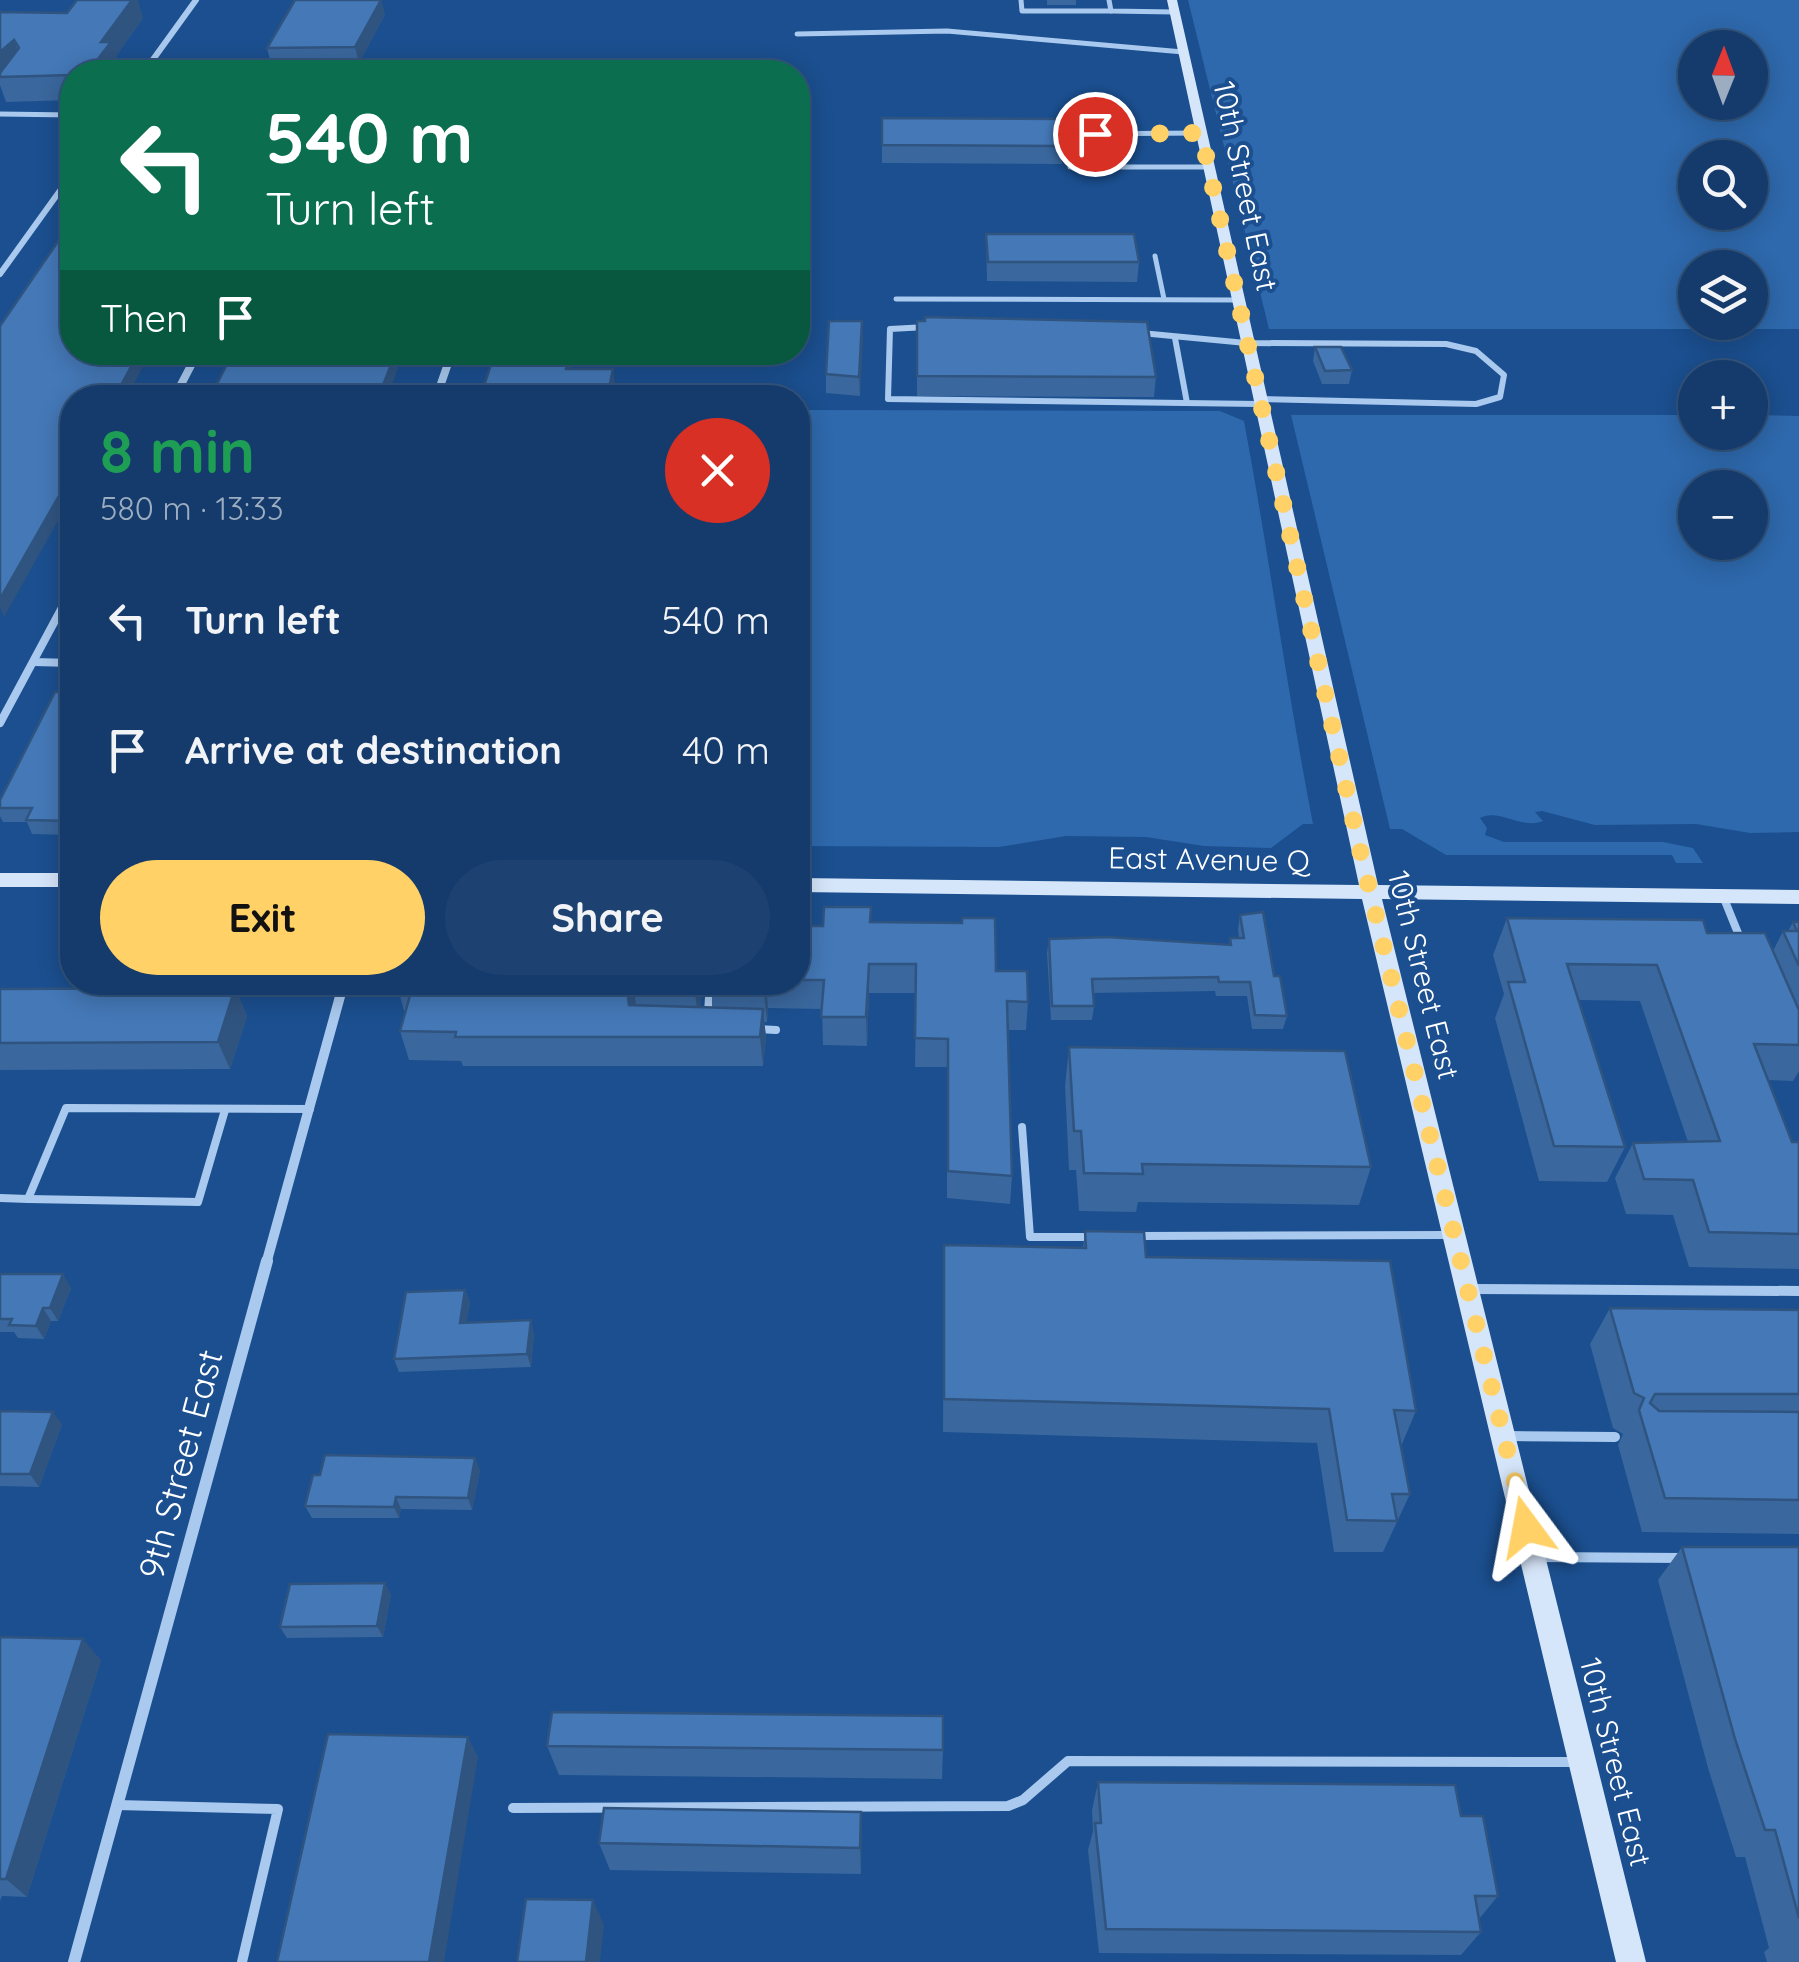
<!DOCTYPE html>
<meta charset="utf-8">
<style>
body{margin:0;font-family:Quicksand,sans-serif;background:#1d4271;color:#f1f3f6;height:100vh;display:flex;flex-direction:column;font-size:38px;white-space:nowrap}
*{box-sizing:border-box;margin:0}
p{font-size:32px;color:#9dadc1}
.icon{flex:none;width:55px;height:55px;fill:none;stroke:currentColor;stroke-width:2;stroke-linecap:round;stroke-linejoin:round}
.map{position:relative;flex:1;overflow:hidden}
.side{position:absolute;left:60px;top:385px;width:750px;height:610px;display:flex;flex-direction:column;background:#143b6b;border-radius:40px;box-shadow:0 5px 25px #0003,0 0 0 2px #33557e}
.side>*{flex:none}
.top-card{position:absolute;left:60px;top:60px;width:750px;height:305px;border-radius:40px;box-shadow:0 5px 25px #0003,0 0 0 2px #33557e;background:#0b6e4f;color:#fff;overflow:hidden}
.needle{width:65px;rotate:1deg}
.buttons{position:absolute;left:1678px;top:30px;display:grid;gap:20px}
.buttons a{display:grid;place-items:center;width:90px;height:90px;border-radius:50%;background:#143b6b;box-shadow:0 5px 25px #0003,0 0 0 2px #33557e;font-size:50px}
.pin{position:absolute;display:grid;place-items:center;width:85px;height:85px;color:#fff;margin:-42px;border:5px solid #fff;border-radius:50%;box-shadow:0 2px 10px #0007}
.me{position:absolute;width:110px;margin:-55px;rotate:347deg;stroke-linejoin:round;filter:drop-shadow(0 0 8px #0008)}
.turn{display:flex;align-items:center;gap:35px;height:210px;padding:0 40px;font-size:45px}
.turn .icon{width:130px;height:130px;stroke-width:2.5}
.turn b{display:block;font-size:70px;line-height:85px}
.then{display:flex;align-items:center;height:95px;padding:0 40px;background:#0003;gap:20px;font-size:38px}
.round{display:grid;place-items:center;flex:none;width:105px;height:105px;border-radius:52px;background:#1d4271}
.overview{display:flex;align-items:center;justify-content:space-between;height:170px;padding:0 40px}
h1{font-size:60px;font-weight:700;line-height:75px;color:#1e9e55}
.primary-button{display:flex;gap:20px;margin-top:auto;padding:20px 40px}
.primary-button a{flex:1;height:115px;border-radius:60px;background:#ffd166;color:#111;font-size:40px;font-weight:700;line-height:115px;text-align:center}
.primary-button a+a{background:#1d4271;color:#f1f3f6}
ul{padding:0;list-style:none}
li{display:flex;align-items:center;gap:30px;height:130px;padding:0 40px}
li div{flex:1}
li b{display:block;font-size:38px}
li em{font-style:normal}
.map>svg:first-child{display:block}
</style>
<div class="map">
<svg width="1799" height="1962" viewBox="0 0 1799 1962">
<rect width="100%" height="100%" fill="#1b4f8f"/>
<g fill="#2e69ad" fill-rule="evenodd">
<path d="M1188,0H1799V329H1269ZM1695,48H1750V102H1695ZM1695,158H1750V212H1695ZM1695,268H1750V322H1695Z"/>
<path d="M798,410L1220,411L1244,421C1269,555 1287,690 1313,824H1303L1271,848L1204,846L1146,837L1066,836L999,847L798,846Z"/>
<path d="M1291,415H1695V432H1750V415L1799,416V832L1750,833L1696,824L1595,825L1542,811L1535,812L1543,821C1521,830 1500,808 1480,818L1487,828L1485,835L1504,842H1663L1693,848L1703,863H1676L1672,855H1446L1402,829H1390ZM1695,488H1750V542H1695Z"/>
</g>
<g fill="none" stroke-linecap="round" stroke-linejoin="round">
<g stroke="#a9c9ee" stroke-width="5">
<path d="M1021,0L1022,11H1111"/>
<path d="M1109,0L1111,11L1174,12"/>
<path d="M797,34L947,31L1183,52"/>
<path d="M0,114L72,115"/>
<path d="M1066,134L1201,133"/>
<path d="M1070,167H1208"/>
<path d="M1155,256L1164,299"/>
<path d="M896,299L1237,300"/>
</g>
<g stroke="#a9c9ee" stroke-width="6">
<path d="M927,327L890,329L888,399L1259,404"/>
<path d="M1141,333L1246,343L1446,344L1476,351L1504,375L1500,397L1476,404L1258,399"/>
<path d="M1175,338L1187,403"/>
</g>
<g stroke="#a9c9ee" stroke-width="8">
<path d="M1723,896L1742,943"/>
<path d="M708,1013L710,982"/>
<path d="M759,1029L776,1030"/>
<path d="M1022,1127L1030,1237H1090"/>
<path d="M0,1198L28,1199L66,1108L310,1109"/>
<path d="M28,1199L198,1202L225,1110"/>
<path d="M1139,1236L1450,1235"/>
</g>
<g stroke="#a9c9ee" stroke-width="10">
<path d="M1472,1289L1799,1291"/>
<path d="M1508,1436L1615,1437"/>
<path d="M1537,1557L1683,1558"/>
<path d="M117,1805L278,1809L242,1962"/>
<path d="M513,1808L1008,1806L1023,1800L1068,1761L1578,1762"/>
</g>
<g stroke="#a9c9ee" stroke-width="6">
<path d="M144,72L196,0"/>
<path d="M0,274L72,174"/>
</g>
<g stroke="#a9c9ee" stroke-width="8">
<path d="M174,398L198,352"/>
<path d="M436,398L452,352"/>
<path d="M34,662L72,663"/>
<path d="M0,723L72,589"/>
</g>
<path stroke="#a9c9ee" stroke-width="10" d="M266,1264L344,982"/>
<path stroke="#a9c9ee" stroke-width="12" d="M74,1962L267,1261"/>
<g fill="#d6e6fa" fill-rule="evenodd">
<path d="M1167,0H1177L1378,885L1799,890V904L1382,899L1646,1962H1616L1362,899L798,892V878L1359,885Z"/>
<rect x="0" y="873" width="72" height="14"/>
</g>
</g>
<g fill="#3a679d">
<rect x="1047" y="0" width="29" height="5"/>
<path d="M0,12L143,18L116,56L119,66L72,72V100L6,102L0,85Z"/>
<path d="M385,14L359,63L271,64L267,48Z"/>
<path d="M882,118L1063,146L1062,164L882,163Z"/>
<path d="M986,234L1139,262L1137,282L987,281Z"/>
<path d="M862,321L860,396L826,393V374Z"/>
<path d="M917,321L1156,377L1154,397L917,396Z"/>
<path d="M1315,347L1352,370L1349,384H1322L1313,361Z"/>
<path d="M495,352H575L571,369L615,383L612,398H480Z"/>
<path d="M72,692V835L32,834L27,822H3L0,816V800Z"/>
<path d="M1240,915L1274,976L1287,1016L1283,1029H1252L1247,996H1216L1215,991L1093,993L1094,1006L1092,1020H1051L1047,953L1049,939L1229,945L1230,938H1239L1238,929Z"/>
<path d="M1507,918L1707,933L1773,951L1783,931H1788L1793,922H1799V1071L1793,1081L1768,1080L1792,1142H1799V1269L1689,1267L1673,1215L1626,1214L1615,1178L1633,1143L1688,1142L1640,1001L1579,1000L1625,1147L1607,1182L1539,1181L1495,1018L1504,994L1493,955Z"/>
<path d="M871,922L996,971L1028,1002L1026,1030H1008L1012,1176L1010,1204L947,1198V1067H915L916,993H869L867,1046L823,1045L822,1009L768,1008L767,1022H764L766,1037L763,1066H463L461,1061L409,1060L400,1031L405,1014L396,982H703L700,1007H712V982H798V926H823Z"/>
<path d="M235,988L247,1016L230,1069L0,1070V989Z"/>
<path d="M1069,1047L1371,1167L1359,1205L1138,1202L1136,1212L1079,1211L1076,1170H1069L1065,1086Z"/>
<path d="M1085,1231L1146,1257L1416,1411L1402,1444H1401L1410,1494L1383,1552H1334L1317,1443L943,1432L944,1245L1083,1248Z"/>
<path d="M0,1274L71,1288L58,1321H51L44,1339L18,1338L14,1332H0Z"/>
<path d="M465,1290L470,1303L466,1323L534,1333L531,1367L399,1372L394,1359Z"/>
<path d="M1610,1308L1799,1310V1534L1642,1532L1618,1445L1623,1434L1613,1428L1590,1344Z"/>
<path d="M0,1411L62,1424L39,1487L0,1486Z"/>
<path d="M480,1470L472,1510L401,1509L399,1518H312L305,1506Z"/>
<path d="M1682,1547H1799V1962H1767L1764,1952L1769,1948L1745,1857H1736L1708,1768L1658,1580Z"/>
<path d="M391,1594L383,1637L287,1638L280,1627Z"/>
<path d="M0,1637L101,1660L27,1897L2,1896L0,1901Z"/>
<path d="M547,1746L943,1750L942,1779L559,1775Z"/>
<path d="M1098,1782L1461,1816L1498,1896L1479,1919L1481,1932L1461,1955L1099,1953L1088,1850L1093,1831L1092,1810Z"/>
<path d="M861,1812V1874L610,1870L599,1843Z"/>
</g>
<g fill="#305480">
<path d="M132,0H138L143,18L116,56L119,66L114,72H88L101,42Z"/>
<path d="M381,0L385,14L359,63L355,47Z"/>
<path d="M14,40L22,64L0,77V52Z"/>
<path d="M862,321L863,340L860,396L859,377Z"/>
<path d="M139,352H151L126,398H114Z"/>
<path d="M396,352H404L387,398H378Z"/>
<path d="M570,352H575L568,383L566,369Z"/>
<path d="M613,369L615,383L612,398H608V393Z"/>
<path d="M72,473V496L4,617L0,607V599Z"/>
<path d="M869,964V993L867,1046L866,1017Z"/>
<path d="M696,982H703L699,1022L695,993Z"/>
<path d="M766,982L768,1008L767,1022L764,994Z"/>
<path d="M235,988L247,1016L230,1069L218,1042Z"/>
<path d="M634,993L639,1022L633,1026L628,997Z"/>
<path d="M763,1009L766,1037L763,1066L760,1037Z"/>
<path d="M63,1274L71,1288L58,1321L50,1308Z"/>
<path d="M465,1290L470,1303L464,1336L460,1323Z"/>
<path d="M43,1308L51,1321L44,1339L36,1326Z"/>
<path d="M531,1320L534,1333L531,1367L527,1354Z"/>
<path d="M53,1412L62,1424L39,1487L30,1474Z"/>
<path d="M475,1458L480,1470L472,1510L468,1498Z"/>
<path d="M396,1497L401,1509L399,1518L394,1507Z"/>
<path d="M385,1583L391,1594L383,1637L377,1626Z"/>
<path d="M83,1639L101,1660L27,1897L6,1879Z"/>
<path d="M468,1737L478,1757L444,1962H429Z"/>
<path d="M861,1812L862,1839L861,1874L860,1848Z"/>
<path d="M593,1900L604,1925L600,1962H586Z"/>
</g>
<g fill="#4478b7" stroke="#305480" stroke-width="2.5">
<path d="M77,0H132L101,42H111L88,72H72V75L0,77V73L19,48L14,40L0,52V12L67,13Z"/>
<path d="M295,0H381L355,47L267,48Z"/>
<path d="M882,118L1060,119L1063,146L882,145Z"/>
<path d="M72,221V352H139L114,398H72V473L0,599V326Z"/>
<path d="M986,234H1134L1139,262H988Z"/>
<path d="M925,317L1147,322L1156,377L917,376V321H925Z"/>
<path d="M829,321H862L859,377L826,374Z"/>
<path d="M1315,347H1341L1352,370L1325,371Z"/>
<path d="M233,352H396L378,398H210Z"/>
<path d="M495,352H570L566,369H613L608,393L552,394L551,398H480Z"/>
<path d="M55,692H72V821L26,820L32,808H0V800Z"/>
<path d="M824,907H871L870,922L962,923V918H995L996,971H1027L1028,1002L1007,1001L1012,1176L948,1171V1039L915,1038L916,964H869L866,1017H821L824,980H798V926H823Z"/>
<path d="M1263,912L1274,976H1280L1287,1016L1255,1015L1250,982H1219L1218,977L1092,979L1094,1006H1052L1049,939L1107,937L1231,945L1230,938H1244L1240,915Z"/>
<path d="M1507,918L1703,920L1707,933H1765L1799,1010V1045L1754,1044L1792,1142H1799V1234L1709,1232L1693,1180L1644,1179L1633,1143L1720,1141L1657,965L1567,964L1625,1147L1554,1146L1508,982H1525Z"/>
<path d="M1793,922H1799V966L1783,931H1797Z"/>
<path d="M396,982H696L695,993H634L628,997L629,1005L763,1009L760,1037H455L456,1032L400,1031L411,992L398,991L400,984Z"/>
<path d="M712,982H765L764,994L711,993Z"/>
<path d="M235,988L218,1042L0,1043V989Z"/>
<path d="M1069,1047L1345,1051L1371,1167L1142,1164L1143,1174L1084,1173L1081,1131H1074Z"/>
<path d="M1085,1231L1144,1232L1146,1257L1390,1261L1416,1411L1394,1410L1410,1494H1392L1397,1521L1347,1520L1329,1409L944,1399V1245L1086,1248Z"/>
<path d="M0,1274H63L50,1308H43L36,1326L9,1325L12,1319H0Z"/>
<path d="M465,1290L460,1323L531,1320L527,1354L394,1359L406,1292Z"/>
<path d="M1610,1308L1799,1310V1394H1655L1650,1403L1659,1411L1799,1412V1500L1665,1498L1639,1410L1644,1398L1634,1393Z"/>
<path d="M0,1411L53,1412L30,1474H0Z"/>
<path d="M325,1455L475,1458L468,1498L396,1497L394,1507L305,1506L313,1475H320Z"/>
<path d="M1682,1547H1799V1918L1775,1830H1765L1735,1739Z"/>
<path d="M385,1583L377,1626L280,1627L290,1584Z"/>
<path d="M0,1637L83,1639L6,1879H0Z"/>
<path d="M552,1712L943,1716V1750L547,1746Z"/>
<path d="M328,1734L468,1737L429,1962H277Z"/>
<path d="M1098,1782L1455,1785L1461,1816H1483L1498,1896H1475L1481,1932L1106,1929L1095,1823H1101Z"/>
<path d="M604,1808L861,1812L860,1848L599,1843Z"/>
<path d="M526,1899L593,1900L586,1962H517Z"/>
</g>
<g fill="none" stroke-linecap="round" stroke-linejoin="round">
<path stroke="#ffd166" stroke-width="18" stroke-dasharray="0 32.4" d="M1095,134L1201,133L1359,846L1526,1527"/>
</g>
<g text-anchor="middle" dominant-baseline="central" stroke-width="8" stroke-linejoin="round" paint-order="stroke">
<g font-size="30" fill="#fff" stroke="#1b4f8f">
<text transform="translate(1246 186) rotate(78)">10th Street East</text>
<text transform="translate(1209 859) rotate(1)">East Avenue Q</text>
<text transform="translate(1424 975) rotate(76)">10th Street East</text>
<text transform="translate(1616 1762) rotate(76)">10th Street East</text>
</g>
<g font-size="35" fill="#fff" stroke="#1b4f8f">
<text transform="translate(180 1464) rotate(-75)">9th Street East</text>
</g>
</g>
</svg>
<div class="buttons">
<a><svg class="needle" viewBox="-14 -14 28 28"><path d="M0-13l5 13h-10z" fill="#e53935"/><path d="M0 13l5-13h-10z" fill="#9dadc1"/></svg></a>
<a><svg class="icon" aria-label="search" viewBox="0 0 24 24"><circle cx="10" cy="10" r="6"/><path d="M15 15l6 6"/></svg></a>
<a><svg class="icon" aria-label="layers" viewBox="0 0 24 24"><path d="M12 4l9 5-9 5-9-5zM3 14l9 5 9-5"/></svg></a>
<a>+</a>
<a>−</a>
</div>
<div class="pin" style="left:1095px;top:134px;background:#d93025"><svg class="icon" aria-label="arrive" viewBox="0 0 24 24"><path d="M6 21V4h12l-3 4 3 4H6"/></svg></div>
<svg class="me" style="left:1526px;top:1527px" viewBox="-20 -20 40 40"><path d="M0-17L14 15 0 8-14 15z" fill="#ffd166" stroke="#fff" stroke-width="4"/></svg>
<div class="top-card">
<div class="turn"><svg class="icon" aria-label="left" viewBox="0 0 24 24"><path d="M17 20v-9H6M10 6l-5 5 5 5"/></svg><div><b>540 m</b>Turn left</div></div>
<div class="then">Then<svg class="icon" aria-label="arrive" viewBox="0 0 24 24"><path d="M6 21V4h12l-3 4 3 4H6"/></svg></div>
</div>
<section class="side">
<div class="overview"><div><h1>8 min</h1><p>580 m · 13:33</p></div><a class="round" style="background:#d93025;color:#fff"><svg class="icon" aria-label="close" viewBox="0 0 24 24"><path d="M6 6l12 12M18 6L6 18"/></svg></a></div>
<ul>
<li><svg class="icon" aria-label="left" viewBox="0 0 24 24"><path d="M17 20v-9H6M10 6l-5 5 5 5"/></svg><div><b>Turn left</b></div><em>540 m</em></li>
<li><svg class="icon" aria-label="arrive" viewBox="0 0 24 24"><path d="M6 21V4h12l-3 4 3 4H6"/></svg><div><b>Arrive at destination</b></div><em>40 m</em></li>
</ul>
<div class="primary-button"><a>Exit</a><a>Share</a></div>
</section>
</div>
